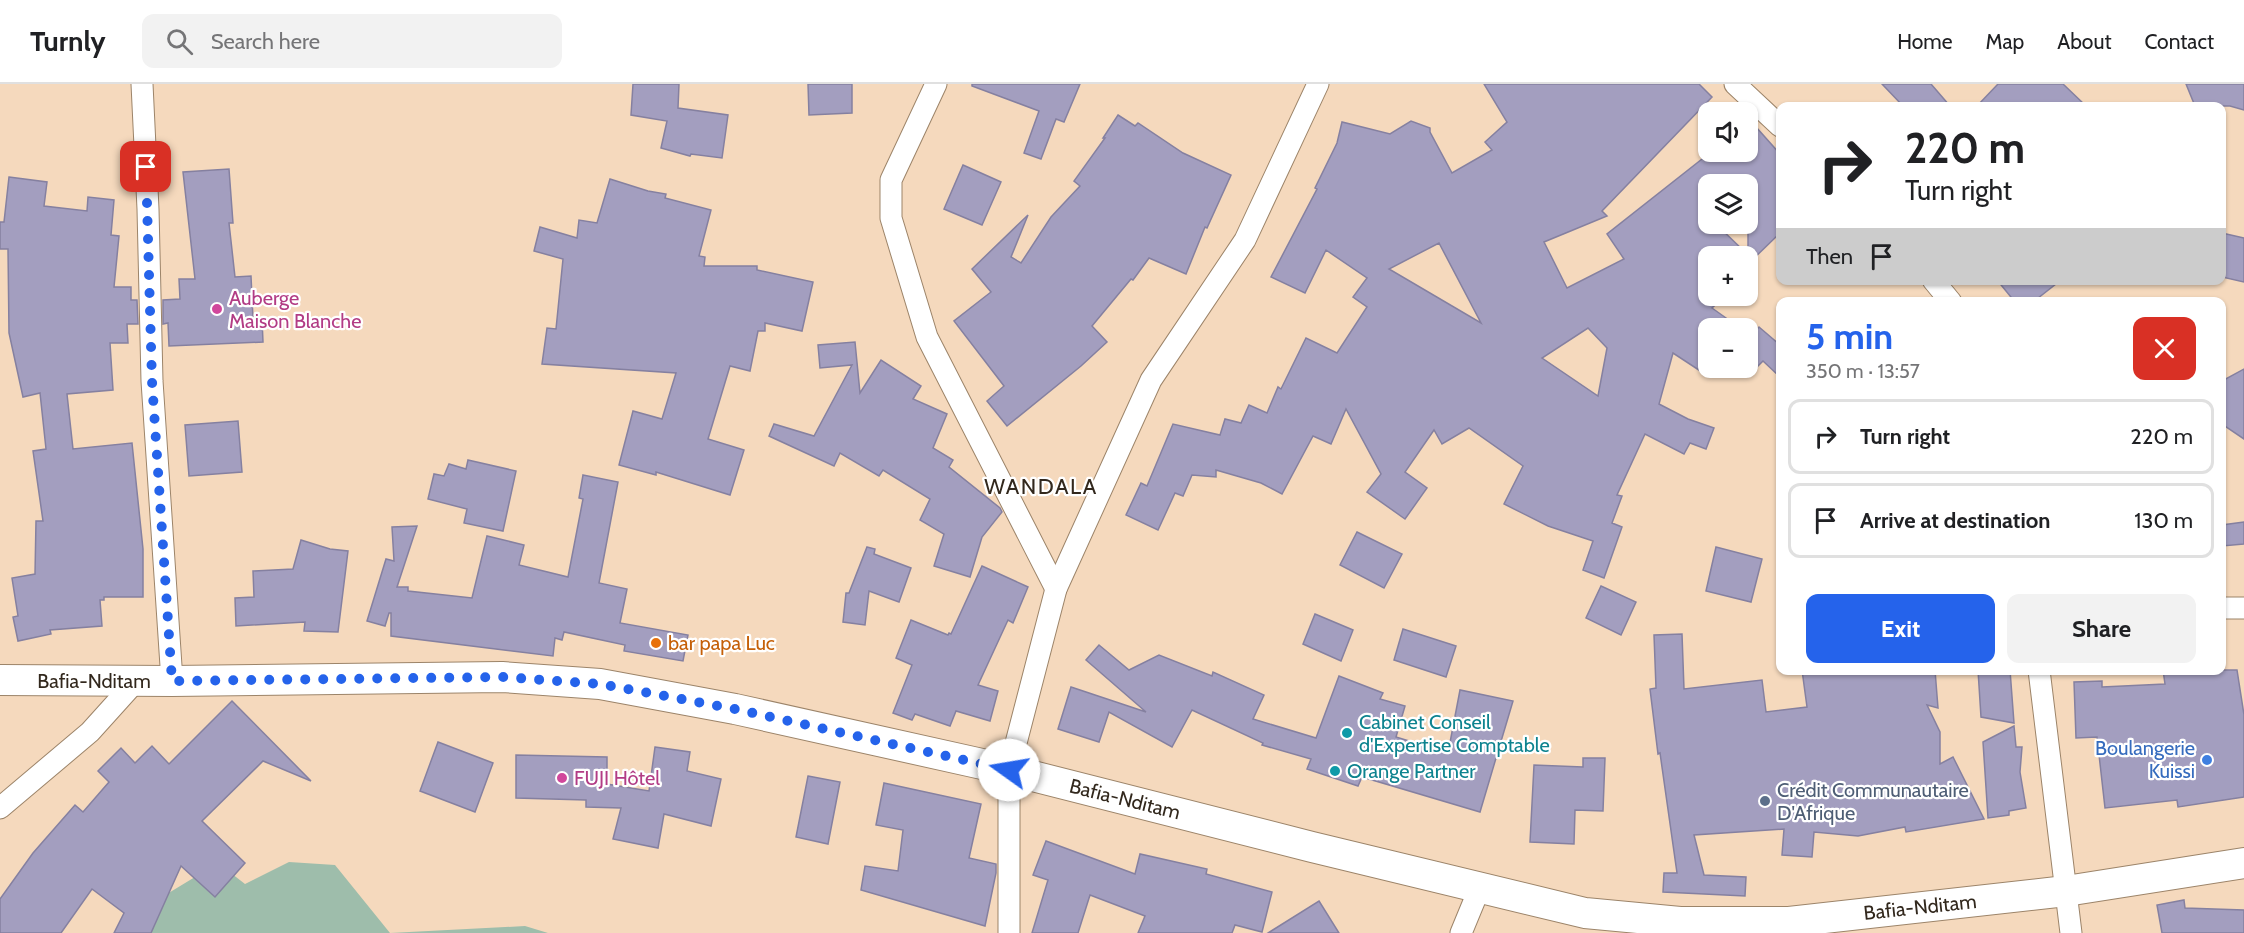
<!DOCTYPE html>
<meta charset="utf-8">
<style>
body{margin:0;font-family:Cabin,sans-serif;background:#f2f2f2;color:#202124;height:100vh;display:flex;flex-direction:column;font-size:22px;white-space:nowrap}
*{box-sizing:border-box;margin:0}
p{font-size:20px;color:#757577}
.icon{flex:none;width:33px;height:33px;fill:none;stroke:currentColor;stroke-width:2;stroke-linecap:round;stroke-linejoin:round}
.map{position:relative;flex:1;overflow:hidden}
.side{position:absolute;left:1776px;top:213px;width:450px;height:378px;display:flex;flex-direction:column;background:#fff;border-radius:12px;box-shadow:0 2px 4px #0004}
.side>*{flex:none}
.top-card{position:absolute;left:1776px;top:18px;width:450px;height:183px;border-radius:12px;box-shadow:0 2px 4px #0004;background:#fff;color:#202124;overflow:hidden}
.controls{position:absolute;left:1698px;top:18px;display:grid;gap:12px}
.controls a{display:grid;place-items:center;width:60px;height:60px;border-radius:12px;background:#fff;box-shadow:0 2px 4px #0004;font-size:30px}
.pin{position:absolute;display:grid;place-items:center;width:51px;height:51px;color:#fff;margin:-26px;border-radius:12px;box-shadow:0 3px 9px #0006}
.me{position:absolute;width:66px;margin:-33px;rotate:283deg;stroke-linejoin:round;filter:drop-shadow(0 0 4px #0008)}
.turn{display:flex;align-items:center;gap:21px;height:126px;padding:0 30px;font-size:27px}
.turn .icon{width:78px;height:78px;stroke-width:2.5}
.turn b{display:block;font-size:42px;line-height:51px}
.then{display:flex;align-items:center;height:57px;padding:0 30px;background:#0003;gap:12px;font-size:22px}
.round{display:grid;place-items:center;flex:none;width:63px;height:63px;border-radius:12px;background:#f2f2f2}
.overview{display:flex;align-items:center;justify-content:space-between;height:102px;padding:0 30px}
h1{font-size:36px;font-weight:700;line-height:45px;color:#2563eb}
.cta{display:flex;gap:12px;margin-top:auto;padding:12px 30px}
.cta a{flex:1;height:69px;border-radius:12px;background:#2563eb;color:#fff;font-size:24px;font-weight:700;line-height:69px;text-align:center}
.cta a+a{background:#f2f2f2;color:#202124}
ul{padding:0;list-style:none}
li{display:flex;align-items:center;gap:18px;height:75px;margin:0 12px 9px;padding:0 18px;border:3px solid #e0e0e0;border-radius:12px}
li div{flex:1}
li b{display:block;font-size:22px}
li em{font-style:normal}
header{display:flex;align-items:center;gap:36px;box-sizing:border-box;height:84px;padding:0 30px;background:#fff;border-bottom:2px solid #e0e0e0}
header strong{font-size:28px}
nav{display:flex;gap:33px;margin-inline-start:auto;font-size:21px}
.search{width:420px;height:54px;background:#f2f2f2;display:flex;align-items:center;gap:15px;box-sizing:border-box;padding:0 21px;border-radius:12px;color:#757577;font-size:22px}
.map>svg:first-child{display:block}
</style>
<header>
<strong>Turnly</strong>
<div class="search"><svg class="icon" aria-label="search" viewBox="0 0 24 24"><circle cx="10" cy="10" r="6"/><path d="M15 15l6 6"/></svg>Search here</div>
<nav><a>Home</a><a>Map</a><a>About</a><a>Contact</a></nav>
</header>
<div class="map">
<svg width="2244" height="849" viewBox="0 0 2244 849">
<rect width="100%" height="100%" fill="#f5d9bd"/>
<path fill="#9ebdab" d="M289,778L335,781L390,849L525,842L548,849H135L167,810L218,779L245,800Z"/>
<g fill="#a39ebf" stroke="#8580a0" stroke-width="1.5" fill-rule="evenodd">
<path d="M633,0H679L678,24L728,31L722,74L691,70L690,72L661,64L667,37L631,31Z"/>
<path d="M808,0H852V29L809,31Z"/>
<path d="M972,0H1080L1064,38L1056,35L1041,75L1024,69L1039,27L972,2Z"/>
<path d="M1484,0H1699L1712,13L1602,127L1607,132L1544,158L1567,204L1624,175L1607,150L1711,68H1748V34L1780,70V149L1748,180V172H1708V212H1725L1712,224L1740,244H1708V292L1673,269L1659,320L1688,335L1714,344L1706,365L1690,359L1684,370L1645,350L1617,411L1622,412L1612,439L1622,443L1604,494L1583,486L1593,457L1548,442L1504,420L1523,382L1469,344L1442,360L1434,346L1405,388L1427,404L1405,435L1367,408L1381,390L1346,325L1331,360L1313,352L1282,410L1261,399L1216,386V393L1192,391L1183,412L1175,409L1158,446L1126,431L1141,399L1147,402L1173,340L1220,351L1225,335L1241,339L1249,321L1267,329L1278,303L1281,305L1306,254L1337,269L1367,223L1353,213L1367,194L1326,166L1305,209L1271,193L1317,105L1315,104L1337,59L1342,38L1390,50L1411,37L1430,44V48L1452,89L1492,66L1485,58L1507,38ZM1708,100H1748V171L1716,140H1708ZM1439,159L1481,239L1389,185ZM1588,244L1607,264L1598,312L1542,274Z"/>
<path d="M1882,0H1931L1950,22H1903Z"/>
<path d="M1998,0H2063L2086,22H1977Z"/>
<path d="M2186,0H2244V26L2230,22H2195Z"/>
<path d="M1118,31L1135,42L1138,39L1183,69L1231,91L1207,144L1205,143L1186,190L1149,174L1133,196L1131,195L1092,242L1107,258L1081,282L1007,342L987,317L1004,302L954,237L991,208L972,185L1028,131L1011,173L1021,179L1051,133L1080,102L1074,97L1105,54H1103Z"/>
<path d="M963,81L1001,98L982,141L944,125Z"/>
<path d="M229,85L233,139H229L235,193L251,192L253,235H262L263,258L169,262L168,239L163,240V216L180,215L179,195H195L183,88Z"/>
<path d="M9,93L47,98L44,122L87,127L88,113L114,116L111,151L119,152L114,203H131V216H137L138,240H127L128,259H110L113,306L67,310L73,365L132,359L143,465V513H104V516H100L102,542L50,546L51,550L18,557L13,533L18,532L12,494L35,490L36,437H43L33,367L46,365L40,309L23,313L9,249L8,165H0V138H4Z"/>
<path d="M610,95L648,107L666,110L665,114L711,126L699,172L705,173L704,182H757V186L813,198L802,247L765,239V247H758L750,287L730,282L708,355L744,366L730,411L656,388V391L619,381L633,327L662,335L676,289L542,280L547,244L556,245L563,175L534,167L540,143L577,154L579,136L597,139Z"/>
<path d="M2222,149L2244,154V198L2222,193Z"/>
<path d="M1997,196H2061L2033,218H2015Z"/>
<path d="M1759,243L1780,261V293L1763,277L1748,292V256Z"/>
<path d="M855,258L860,309L881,276L921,302L913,315L947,330L933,364L953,376L949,383L1000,424L1002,428L982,453L970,493L934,482L944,450L920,436L930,415L883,386L879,392L840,369L834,382L769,352L774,340L814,352L852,281L820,284L818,261Z"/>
<path d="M2244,285V355L2222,340V297Z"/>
<path d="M238,337L242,388L189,392L185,341Z"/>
<path d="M468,376L516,387L503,447L464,439L467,425L428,415L434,390L444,392L449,380L466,385Z"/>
<path d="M583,391L618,398L599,499L627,505L620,539L688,551L683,577L624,567L625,561L564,548L562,556L555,554L553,572L391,552V529H389L385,542L367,537L386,475L394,477L392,443L417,442L397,503H408V507L472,514L487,452L524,461L519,481L568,493L583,415L579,414Z"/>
<path d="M2244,438V460L2222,462V441Z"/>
<path d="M1357,448L1402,470L1384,504L1340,481Z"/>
<path d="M301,456L330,465L348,467L338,548L304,547L305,538L236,542L235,514L254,513L253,487L293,485Z"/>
<path d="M867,463L875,465L874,470L911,484L899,518L869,507L865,541L843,538L846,509H849Z"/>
<path d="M1716,463L1762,475L1751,518L1706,507Z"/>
<path d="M982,482L1028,503L1013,539L1008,536L978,601L998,607L990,637L956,627L950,642L915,630L912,636L893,629L912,581L896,574L911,536L948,551L949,549L951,550Z"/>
<path d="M1601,502L1636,518L1621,551L1586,534Z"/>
<path d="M1315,530L1353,546L1341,577L1303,560Z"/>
<path d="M1403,545L1456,562L1446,593L1394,576Z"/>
<path d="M1682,550L1684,605L1762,596L1766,628L1807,623L1802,586H1935L1938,624L1927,621L1940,648V680L1953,673L1984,735L1906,748L1905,743L1858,752L1814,748L1812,773L1782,771L1784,745L1694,751L1704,791L1746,793L1745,812L1663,808L1664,789H1677L1660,669L1658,670L1650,605L1656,604L1654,551Z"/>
<path d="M1099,561L1129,586L1159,571L1212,592L1213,588L1264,611L1253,635L1316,654L1339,592L1383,609L1380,615L1405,622L1396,653L1448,669L1460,606L1513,617L1480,728L1362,693L1358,702L1307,685L1311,675L1262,661L1263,659L1192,626L1172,663L1109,628L1099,658L1058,645L1071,603L1146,628L1086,576Z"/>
<path d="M1978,586H2010L2014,639L1981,633Z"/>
<path d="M2163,586H2237L2244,631V713L2178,723L2177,716L2105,724L2097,653L2076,654L2074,598L2102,597V603L2165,600Z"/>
<path d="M232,617L311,697L263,677L202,737L245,779L215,813L181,782L151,849H114L124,829L92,805L61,849H0V815L33,769L75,721L83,728L109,698L98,687L121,664L135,679L152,662L169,680Z"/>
<path d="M2014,642L2016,663H2022L2020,688L2026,724L2009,727V731L1988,734L1983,658Z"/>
<path d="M438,658L493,679L475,728L420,707Z"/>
<path d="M655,663L690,668L687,687L721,695L711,742L664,730L658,764L613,755L621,724L586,723V716L516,714V671L607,673V700L649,707Z"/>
<path d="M1583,674H1605L1603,727L1575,726L1574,760L1530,758L1534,681L1583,683Z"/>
<path d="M808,692L840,698L828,760L796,753Z"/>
<path d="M884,699L981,720L969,774L996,780V789L985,842L861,806L865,782L898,787L903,746L876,741Z"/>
<path d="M1046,757L1135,790L1140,770L1207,785L1206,790L1272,808L1262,848L1235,841L1232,849H1138L1145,832L1090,811L1078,849H1032L1048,796L1033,791Z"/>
<path d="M2184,816L2185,824L2244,826V849H2162L2157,821Z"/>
<path d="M1319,817L1339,849H1268Z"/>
</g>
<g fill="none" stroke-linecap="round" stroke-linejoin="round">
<g stroke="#9c8469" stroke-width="23">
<g id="street">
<path d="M142,0L148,125L152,297L172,597"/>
<path d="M936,0L891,96V134L927,253L1056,505"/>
<path d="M1735,0L1780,42"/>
<path d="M1933,196L1951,218"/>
<path d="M2222,524H2244"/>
<path d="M2039,586L2071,849"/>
<path d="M0,724L90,648L136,597"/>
<path d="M1009,849V686L1056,505L1151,296L1245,156L1318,0"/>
<path d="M1461,849L1480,803"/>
</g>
</g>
<g stroke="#9c8469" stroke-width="32">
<path id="secondary" d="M0,596L172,597L502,593L600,600L735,625L1009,686L1312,763L1585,829L1680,838H1789L2066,807L2244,779"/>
</g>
<use href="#street" stroke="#fff" stroke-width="21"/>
<use href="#secondary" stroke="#fff" stroke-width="30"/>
</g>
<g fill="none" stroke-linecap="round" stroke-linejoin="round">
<path stroke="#2563eb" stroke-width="10" stroke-dasharray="0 18" d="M146,83L152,297L172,597L502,593L600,600L735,625L1009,686"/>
</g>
<g fill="#d1479c" stroke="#fff" stroke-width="2">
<circle cx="217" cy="225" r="6"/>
<circle cx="562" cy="694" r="6"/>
</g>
<circle fill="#e8710a" stroke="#fff" stroke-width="2" cx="656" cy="559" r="6"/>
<g fill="#0f9aa8" stroke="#fff" stroke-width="2">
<circle cx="1347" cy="649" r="6"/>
<circle cx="1335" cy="687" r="6"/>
</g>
<circle fill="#3f7fe0" stroke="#fff" stroke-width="2" cx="2207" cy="676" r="6"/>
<circle fill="#5c6f8a" stroke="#fff" stroke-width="2" cx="1765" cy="717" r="6"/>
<g text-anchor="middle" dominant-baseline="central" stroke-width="4.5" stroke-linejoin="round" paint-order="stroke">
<g font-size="20" fill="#b23c85" stroke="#fff" text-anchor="start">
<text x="229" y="214">Auberge<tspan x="229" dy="23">Maison Blanche</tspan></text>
<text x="574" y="694">FUJI Hôtel</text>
</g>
<g font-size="20" fill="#c56008" stroke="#fff" text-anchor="start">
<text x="668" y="559">bar papa Luc</text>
</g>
<g font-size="20" fill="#32281d" stroke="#fff">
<text x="94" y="597">Bafia-Nditam</text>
<text transform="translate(1125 715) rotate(14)">Bafia-Nditam</text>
<text transform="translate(1920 823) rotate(-6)">Bafia-Nditam</text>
</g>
<g font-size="20" fill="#0d838f" stroke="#fff" text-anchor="start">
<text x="1359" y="638">Cabinet Conseil<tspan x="1359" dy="23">d'Expertise Comptable</tspan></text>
<text x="1347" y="687">Orange Partner</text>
</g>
<g font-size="20" fill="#366cbe" stroke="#fff" text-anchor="end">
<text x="2195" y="664">Boulangerie<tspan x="2195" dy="23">Kuissi</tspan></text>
</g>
<g font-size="20" fill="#4e5e75" stroke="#fff" text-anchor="start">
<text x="1777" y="706">Crédit Communautaire<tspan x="1777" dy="23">D'Afrique</tspan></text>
</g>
<g font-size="22" letter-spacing="1.5" fill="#32281d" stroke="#fff">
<text x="1041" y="402">WANDALA</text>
</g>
</g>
</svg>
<div class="controls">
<a><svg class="icon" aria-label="sound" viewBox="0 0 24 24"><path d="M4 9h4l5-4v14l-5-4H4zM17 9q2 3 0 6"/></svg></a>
<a><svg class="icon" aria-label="layers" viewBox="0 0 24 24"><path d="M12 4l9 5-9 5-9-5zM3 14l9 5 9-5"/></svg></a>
<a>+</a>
<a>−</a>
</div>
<div class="pin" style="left:146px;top:83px;background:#d93025"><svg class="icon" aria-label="arrive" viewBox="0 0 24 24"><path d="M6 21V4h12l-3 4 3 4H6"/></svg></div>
<svg class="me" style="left:1009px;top:686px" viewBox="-20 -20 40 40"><circle r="19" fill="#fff"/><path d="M0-13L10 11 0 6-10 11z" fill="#2563eb"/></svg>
<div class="top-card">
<div class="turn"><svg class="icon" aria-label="right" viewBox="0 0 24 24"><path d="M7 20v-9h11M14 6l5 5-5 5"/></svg><div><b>220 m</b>Turn right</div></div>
<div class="then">Then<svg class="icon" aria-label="arrive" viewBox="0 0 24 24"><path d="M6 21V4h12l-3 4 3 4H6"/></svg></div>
</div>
<section class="side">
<div class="overview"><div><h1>5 min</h1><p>350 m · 13:57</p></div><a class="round" style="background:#d93025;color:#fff"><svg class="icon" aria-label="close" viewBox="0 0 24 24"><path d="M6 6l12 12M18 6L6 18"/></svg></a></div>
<ul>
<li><svg class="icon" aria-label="right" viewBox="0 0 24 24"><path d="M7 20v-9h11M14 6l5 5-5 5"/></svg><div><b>Turn right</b></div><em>220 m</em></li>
<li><svg class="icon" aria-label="arrive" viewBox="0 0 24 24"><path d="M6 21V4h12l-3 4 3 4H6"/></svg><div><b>Arrive at destination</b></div><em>130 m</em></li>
</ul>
<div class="cta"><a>Exit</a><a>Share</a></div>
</section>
</div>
